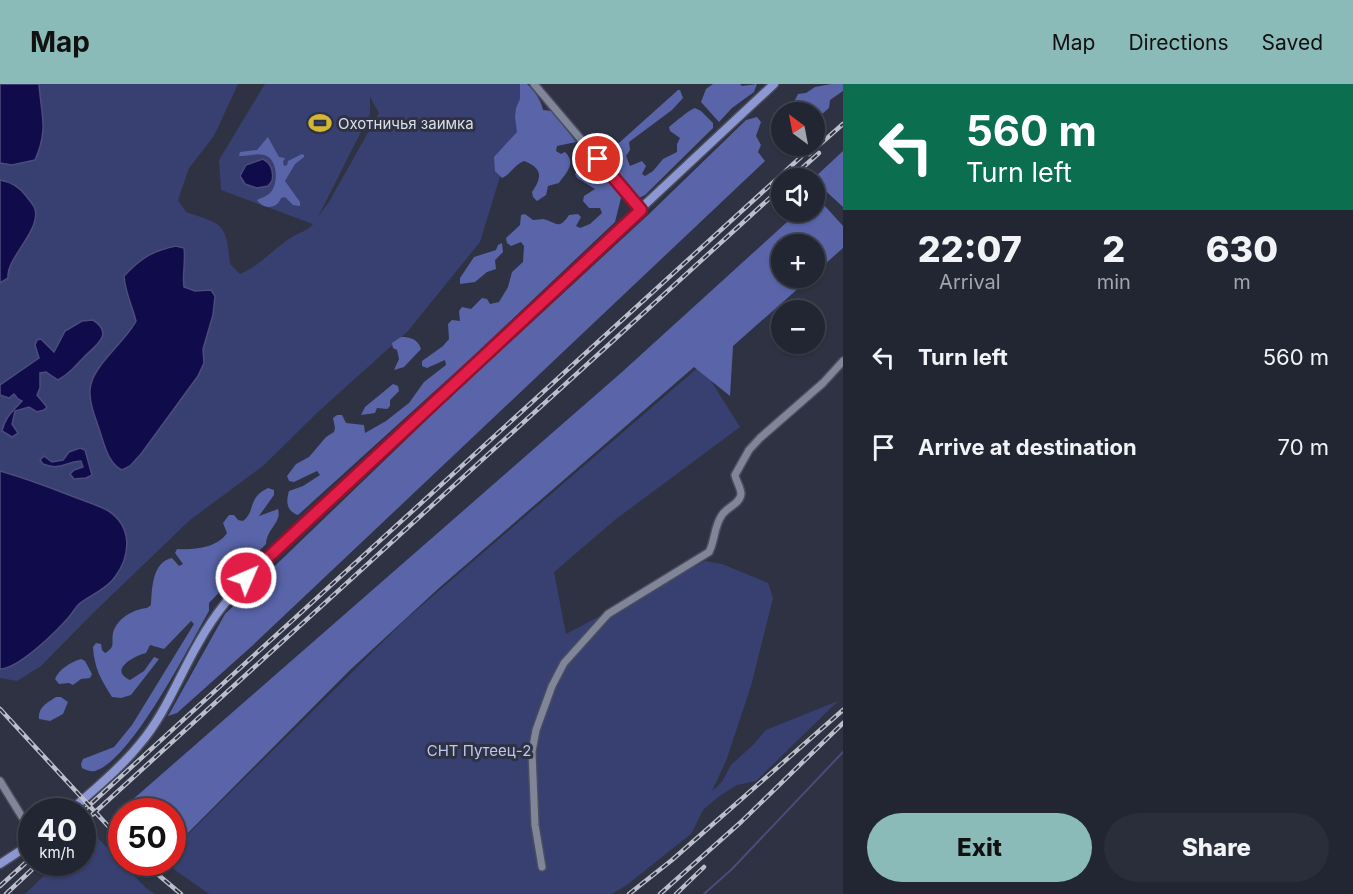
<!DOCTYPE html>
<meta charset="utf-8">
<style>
body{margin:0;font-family:Inter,sans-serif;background:#2a2e3a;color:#f1f3f6;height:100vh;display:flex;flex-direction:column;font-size:22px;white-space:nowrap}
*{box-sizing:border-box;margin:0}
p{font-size:20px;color:#a2a5ac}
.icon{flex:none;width:33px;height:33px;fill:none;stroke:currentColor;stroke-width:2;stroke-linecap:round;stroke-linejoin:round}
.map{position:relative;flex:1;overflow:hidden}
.side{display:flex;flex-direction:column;background:#222632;width:510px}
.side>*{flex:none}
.guide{background:#0b6e4f;color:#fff;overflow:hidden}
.needle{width:39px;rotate:328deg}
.controls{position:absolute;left:771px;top:18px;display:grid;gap:12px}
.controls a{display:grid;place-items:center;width:54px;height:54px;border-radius:50%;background:#222632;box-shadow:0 2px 4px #0004,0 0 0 2px #3f434d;font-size:30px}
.speed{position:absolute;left:18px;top:714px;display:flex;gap:12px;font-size:30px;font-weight:700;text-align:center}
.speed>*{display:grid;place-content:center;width:78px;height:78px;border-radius:50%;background:#222632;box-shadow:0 2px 4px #0004,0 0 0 2px #3f434d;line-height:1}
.speed small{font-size:15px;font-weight:400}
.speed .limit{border:9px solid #d22;background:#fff;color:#111}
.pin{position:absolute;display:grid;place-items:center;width:51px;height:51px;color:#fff;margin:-26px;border:3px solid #fff;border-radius:50%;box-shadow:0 2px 6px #0007}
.me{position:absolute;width:66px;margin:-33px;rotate:45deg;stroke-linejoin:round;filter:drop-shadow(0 0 4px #0008)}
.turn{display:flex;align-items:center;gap:21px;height:126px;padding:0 24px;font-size:27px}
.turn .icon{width:78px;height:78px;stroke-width:2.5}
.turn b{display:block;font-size:42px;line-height:51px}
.eta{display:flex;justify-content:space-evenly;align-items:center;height:102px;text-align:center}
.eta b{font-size:36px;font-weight:800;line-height:42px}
.cta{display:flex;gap:12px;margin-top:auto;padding:12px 24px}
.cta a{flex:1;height:69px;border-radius:36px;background:#8bbbb9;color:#111;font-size:24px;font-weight:800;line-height:69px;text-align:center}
.cta a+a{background:#2a2e3a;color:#f1f3f6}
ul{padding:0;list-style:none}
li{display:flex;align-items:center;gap:18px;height:90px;padding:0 24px}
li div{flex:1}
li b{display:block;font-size:22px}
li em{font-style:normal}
header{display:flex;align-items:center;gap:36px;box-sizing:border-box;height:84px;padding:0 30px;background:#8bbbb9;color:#111}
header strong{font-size:28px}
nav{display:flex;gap:33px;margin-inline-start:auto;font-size:21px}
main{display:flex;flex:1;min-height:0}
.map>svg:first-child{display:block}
</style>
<header>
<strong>Map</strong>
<nav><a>Map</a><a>Directions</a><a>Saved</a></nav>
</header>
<main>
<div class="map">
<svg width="843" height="810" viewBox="0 0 843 810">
<rect width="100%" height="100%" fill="#2e3243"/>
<g fill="#384072" fill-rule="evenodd">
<path d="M0,0H238L214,52L189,84L178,116L186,128C224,141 226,139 230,180L240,190C260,182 274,164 292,153C300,148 308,147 313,140L221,106L219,76L265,0H522L532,37L506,73L480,158L408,247L319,327L264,381L190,436L92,530L41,582L17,597L0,594ZM370,13L379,29L330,116L318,133L370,30Z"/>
<path d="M701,281L740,343L616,435L554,488L566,550L705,477L722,480L768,499L773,514L751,602L726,677L712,707L722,698L731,681L753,661L766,646L838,617L756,697L737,701L718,713L703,726L691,750L628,800L612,810H209L165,779L172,778L173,765L405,536Z"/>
<path d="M92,748L146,804L155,810H25L57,779L82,778L83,755Z"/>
</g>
<g fill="#5964a9">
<path d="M520,0H527C534,6 541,16 543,26L552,27L576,58L557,62L556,67L561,70L565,68C577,79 566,89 559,99L548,102L546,111L537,117L533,113L532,108C542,94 543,84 524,77C514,81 511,90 502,94L495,87L494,73L517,48L515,33L516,24L520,15Z"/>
<path d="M713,0H740L742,2L757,0L754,8L732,24L719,38L701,18L706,5Z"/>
<path d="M831,0H843V7L830,16L829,24L815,36L814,28H793V20L798,10L806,9L815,3Z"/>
<path d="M678,6H680L683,14L672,26L629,58L630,66L626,72L630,82L642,77L646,82L642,90L645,92L653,87L663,75L677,68V60L680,54L670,47L669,43C675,38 689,26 695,24L701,27L713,39V44L645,111L639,114L632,111L601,75Z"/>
<path d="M757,33L761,38L756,52L761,61L758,68L765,77L252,562L177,629L168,632L225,530L442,321L648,131L746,36Z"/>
<path d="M268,53L279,73L285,74L283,78L284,82L287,81L288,77L302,70L304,71V73L295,80L285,97L300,118V122L293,121L285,113L281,114C277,125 264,126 257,116C261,114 267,112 270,109C279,100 278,74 264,71C257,69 247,72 239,72L240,68L257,66Z"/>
<path d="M843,67V123L815,97L814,94Z"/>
<path d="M587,83L591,85L597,93L606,95L620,109L621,114L615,138L469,276L298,431C286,427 286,417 289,407L303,402L320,391L317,387L294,398L289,397L287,392L296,380L309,373L326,353L334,348L335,344L333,334L337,331H342L346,339L364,341L365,349L386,337L409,319L424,298L446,281L445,276L427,284L422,282V277L443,262L449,255L448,240L452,236L460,237L459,227L462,223L471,225L482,214L487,215L490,220L499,218L508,203L512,188L523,178L524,162L521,158L511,162L507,159L506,154L520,141L521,131L525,130L533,136C537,136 540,135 543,135C557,138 558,147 569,131L578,130L581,133L576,142L580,144L590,140L602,129L600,124H589L583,117L584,112L595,105L577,94L575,90L578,86Z"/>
<path d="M815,120L824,121L843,142V164L815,189L814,160H782V194H810L733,262L730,312L694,283L439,504L350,586L173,764L172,728L132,727L131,717L622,288L798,128H814Z"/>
<path d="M502,159L503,168L495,176L496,185L487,188L475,198L460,200V194L474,173L496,166L498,161Z"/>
<path d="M401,253C410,253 418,255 421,265L404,283L394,286L399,275L397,266L393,264L392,259Z"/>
<path d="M393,300L398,302L399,307L390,316V322L387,325L377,324L375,329L361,331L365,323Z"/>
<path d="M268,404L274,406V411L259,432L278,425C282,439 267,444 266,460L209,519V527C189,562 132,676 95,687C91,688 86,686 82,684L81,680L83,675L114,663L132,641L194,540L191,537L164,565L150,561L146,569C134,572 108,586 130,596L144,587L154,573L159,575L131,611L121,614L112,613C101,596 94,583 93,563L96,559L101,560L102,566L105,569C116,563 111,559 113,549C117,534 134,525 147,524L151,521C152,505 152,478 172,474L179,482L183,480L175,469L177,465C194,466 217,464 227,449L223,439L229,431H234L238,436L243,437C256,427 247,414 268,404Z"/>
<path d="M81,575L85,577L92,590L90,594L81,595L73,601L69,599L59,600L55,595C59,585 71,578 81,575Z"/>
<path d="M56,613H61L68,618L63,630L50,637L39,635C38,623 47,619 56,613Z"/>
</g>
<g fill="#100c4b" stroke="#4d4b7b" stroke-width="1.5">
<path d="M0,0H39C41,31 49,45 35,76L12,81L0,79Z"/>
<path d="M263,75C272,80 274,87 272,97L268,102L257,104L245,100L240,92L246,81Z"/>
<path d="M0,96C12,98 20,103 27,113C29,116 34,121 35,125C41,147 6,174 8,194L0,199Z"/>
<path d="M176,162L184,164C186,178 182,190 184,203L195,207L211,206L215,212L213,231L203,265L204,279L198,292L141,370L130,382L122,386C110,381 105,364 101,351C97,337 89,321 90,306C91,282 125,259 136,237C132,221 125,208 124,192C141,174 152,167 176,162Z"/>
<path d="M93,236C115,250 95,262 84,273C74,283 71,289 58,296L46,288L40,289V304L37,311L47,323L44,326L37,328L29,323L15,327L12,340L18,349L12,353L2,347C4,334 14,326 22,317L18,315L14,310L9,314L0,311V301L39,274L35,261L37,256L41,255L54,268L65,247L82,237Z"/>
<path d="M80,364L85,366L92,391L86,394L74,395L70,390L74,386L83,383L81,377C63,378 62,387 43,380L40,376L44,372L52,378L63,376L69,368Z"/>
<path d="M0,387C24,394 46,402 69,411C81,416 95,420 107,426C133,442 131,471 115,493C106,506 90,511 79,520C75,524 72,530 68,534C55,549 18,585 0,585Z"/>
</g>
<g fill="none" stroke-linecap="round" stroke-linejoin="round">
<path stroke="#4d4b7b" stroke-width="2" d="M704,810L732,785L843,668"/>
<g stroke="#494d5c" stroke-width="10">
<g id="minor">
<path d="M534,0L641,126"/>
<path d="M0,697L32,749"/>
<path d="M542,783L535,741L532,668L536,646L552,602L564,579L608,530L709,468C715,457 714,442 722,431C727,423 740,420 741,410C741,404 736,397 735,391L749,366L760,354L823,299L843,277"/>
</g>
</g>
<g stroke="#494d5c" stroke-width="11">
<g id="major">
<path d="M69,728C93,706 119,686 139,661C165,631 179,592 199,558C215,529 235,506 258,482L774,0"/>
<path d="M0,780L32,759"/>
</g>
</g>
<use href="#minor" stroke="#808599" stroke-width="7"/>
<use href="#major" stroke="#8c97d4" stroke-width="8"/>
<g stroke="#bcbfcb" stroke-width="4.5">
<g id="rail">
<path d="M809,70L843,40"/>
<path d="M791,94L819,69"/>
<path d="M0,625L122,757"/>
<path d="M82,728L813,62"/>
<path d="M82,740L782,103"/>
<path d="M143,778L181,810"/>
<path d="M0,802L32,773"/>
<path d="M6,810L40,778"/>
<path d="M629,810L672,776L843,626"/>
<path d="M660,810L741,738L843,639"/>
<path d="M676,810L704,783"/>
</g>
</g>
<use href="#rail" stroke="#2e3243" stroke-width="2" stroke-dasharray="7" stroke-linecap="butt"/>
</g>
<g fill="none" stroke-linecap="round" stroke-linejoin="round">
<g stroke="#92132f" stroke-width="15">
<path id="route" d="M246,494L641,126L598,75"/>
</g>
<use href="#route" stroke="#e11d48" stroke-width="10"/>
</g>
<defs>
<g id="stadium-bare" transform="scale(1.8)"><path d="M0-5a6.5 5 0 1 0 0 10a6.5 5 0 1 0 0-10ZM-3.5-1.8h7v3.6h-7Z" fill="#d4b635" stroke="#2e3243" stroke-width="2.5" paint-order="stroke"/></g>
</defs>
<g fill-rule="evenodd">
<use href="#stadium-bare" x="320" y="39"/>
</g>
<g text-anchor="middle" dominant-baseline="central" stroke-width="6" stroke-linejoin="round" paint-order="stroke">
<g font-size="15" fill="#dcdfea" stroke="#2e3243" text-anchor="start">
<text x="338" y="39">Охотничья заимка</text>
</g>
<g font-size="15" fill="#bec7ee" stroke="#2e3243">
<text x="479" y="666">СНТ Путеец-2</text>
</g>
</g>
</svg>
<div class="controls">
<a><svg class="needle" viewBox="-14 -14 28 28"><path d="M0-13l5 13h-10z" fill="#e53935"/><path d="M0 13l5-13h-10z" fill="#a2a5ac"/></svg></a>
<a><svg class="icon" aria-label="sound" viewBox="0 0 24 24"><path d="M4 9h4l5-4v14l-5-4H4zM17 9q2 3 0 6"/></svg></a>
<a>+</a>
<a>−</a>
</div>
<div class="speed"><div>40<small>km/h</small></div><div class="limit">50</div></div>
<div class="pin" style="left:598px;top:75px;background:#d93025"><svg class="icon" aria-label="arrive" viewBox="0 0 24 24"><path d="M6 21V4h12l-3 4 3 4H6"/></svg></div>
<svg class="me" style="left:246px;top:494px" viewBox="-20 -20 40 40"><circle r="17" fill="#e11d48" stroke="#fff" stroke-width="3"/><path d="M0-11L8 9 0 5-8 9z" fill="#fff"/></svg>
</div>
<section class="side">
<div class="guide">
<div class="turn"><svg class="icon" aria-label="left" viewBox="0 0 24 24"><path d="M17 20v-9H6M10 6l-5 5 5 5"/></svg><div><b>560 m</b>Turn left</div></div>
</div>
<div class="eta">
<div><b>22:07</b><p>Arrival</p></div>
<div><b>2</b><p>min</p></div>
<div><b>630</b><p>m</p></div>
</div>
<ul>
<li><svg class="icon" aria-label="left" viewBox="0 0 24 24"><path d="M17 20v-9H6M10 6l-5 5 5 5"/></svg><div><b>Turn left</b></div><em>560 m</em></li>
<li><svg class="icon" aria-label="arrive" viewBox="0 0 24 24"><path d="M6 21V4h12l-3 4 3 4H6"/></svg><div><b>Arrive at destination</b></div><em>70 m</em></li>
</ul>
<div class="cta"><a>Exit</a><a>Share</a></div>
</section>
</main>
